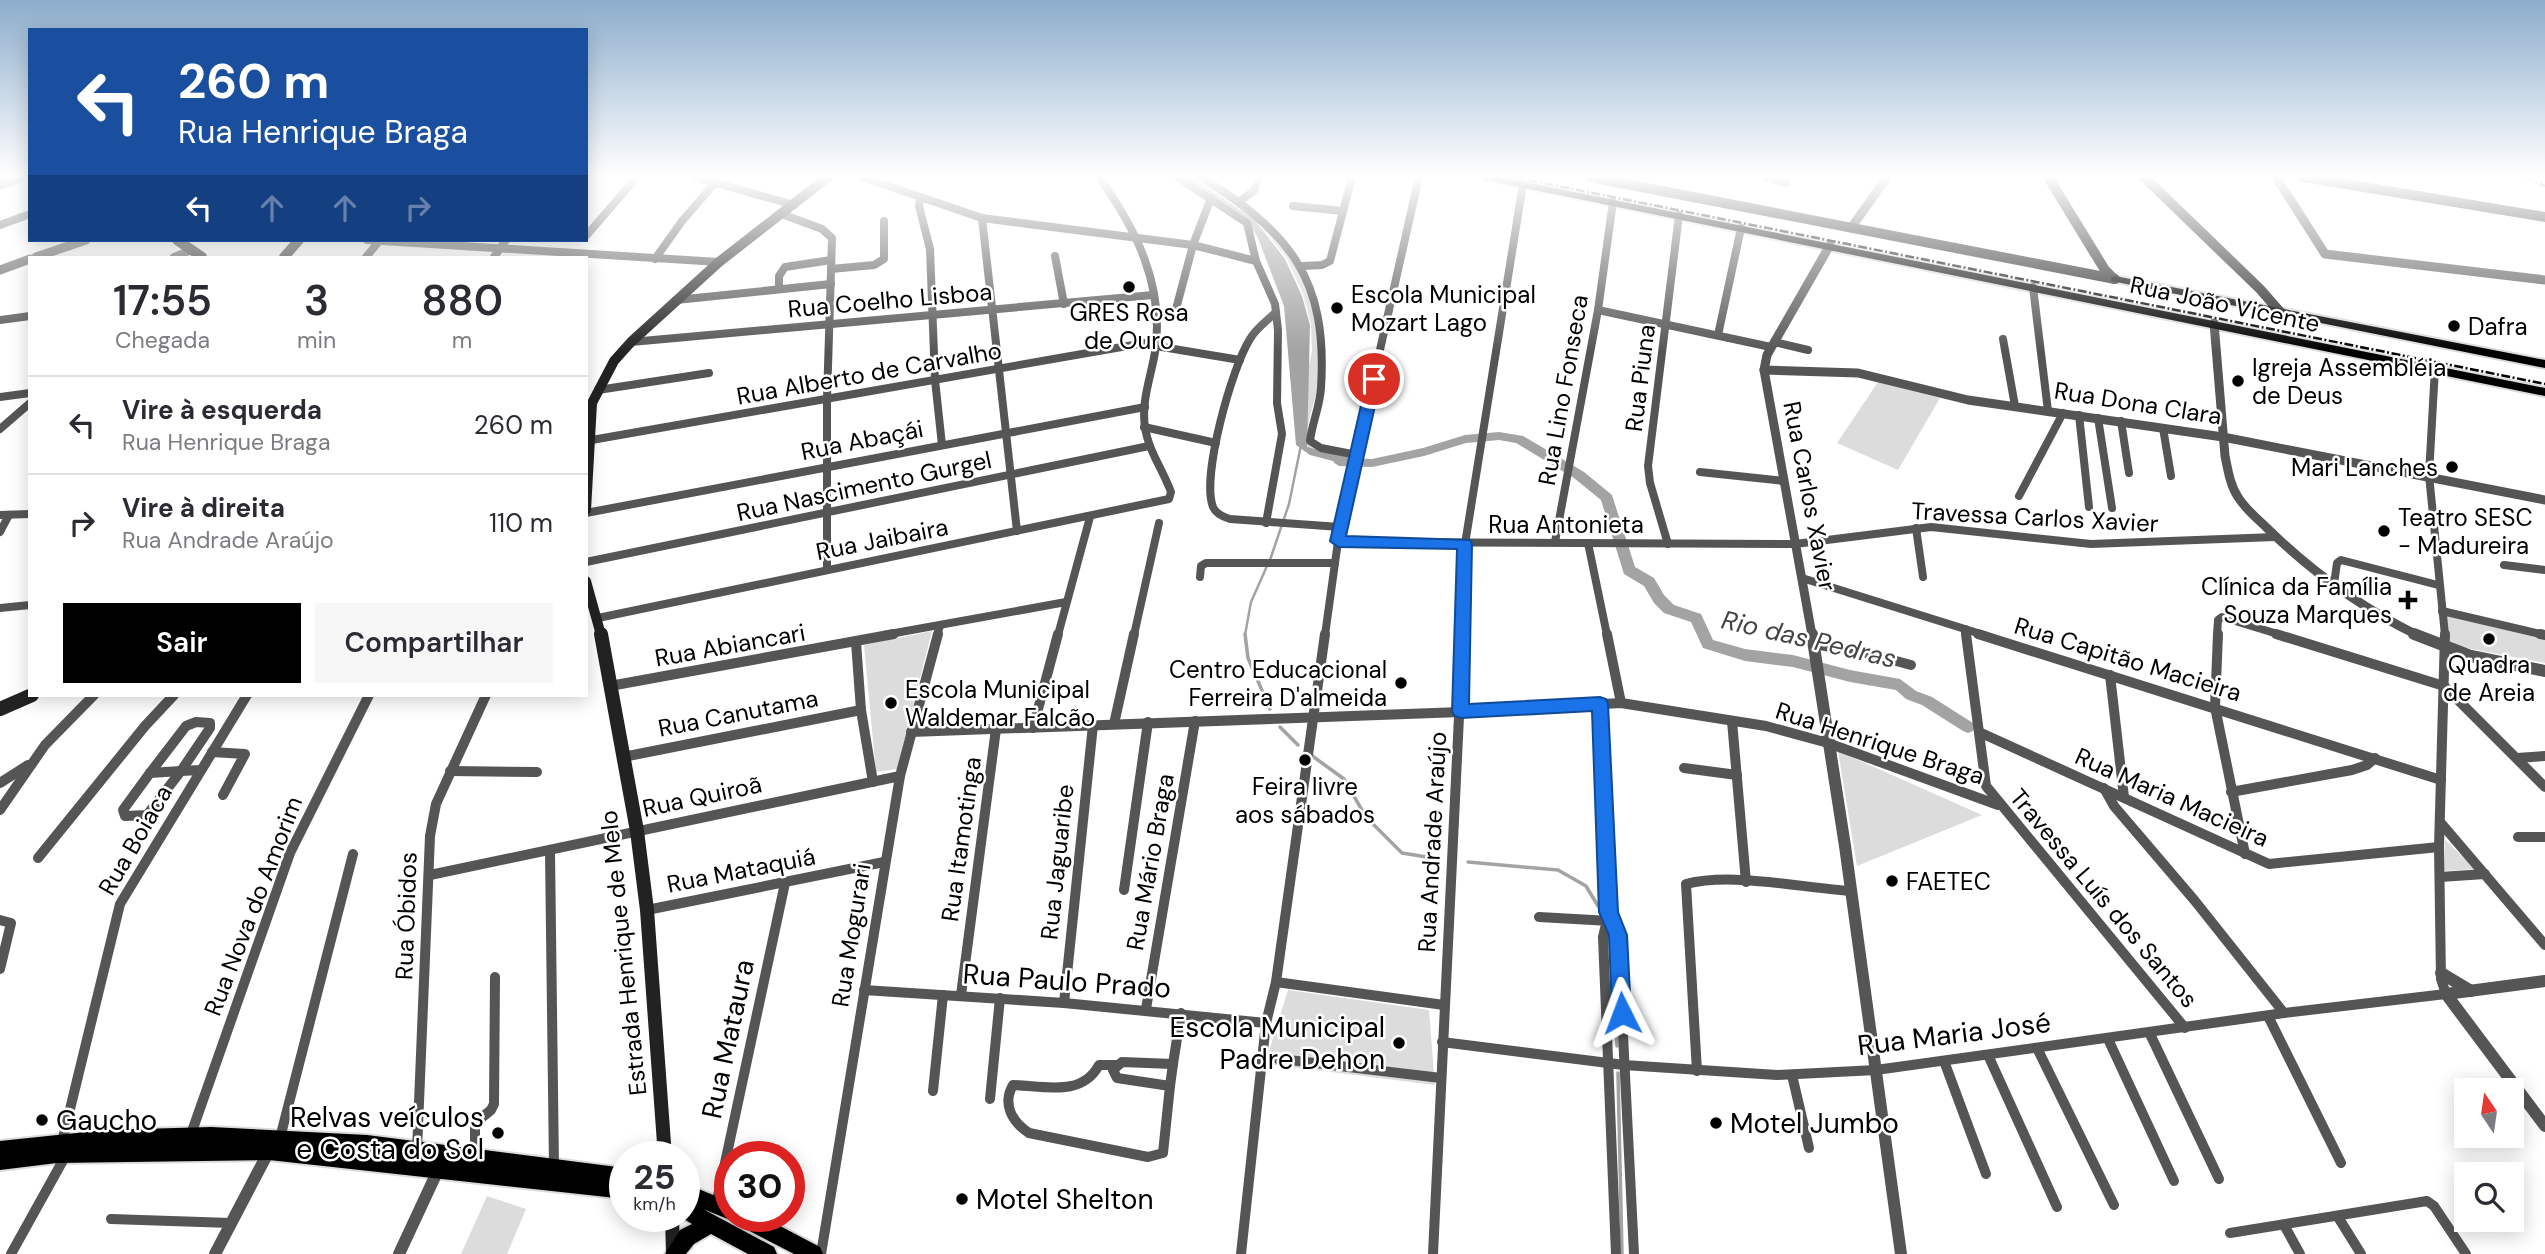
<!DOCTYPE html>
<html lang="pt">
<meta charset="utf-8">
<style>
body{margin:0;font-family:"DM Sans",sans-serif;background:#f7f7f7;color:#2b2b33;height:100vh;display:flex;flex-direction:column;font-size:26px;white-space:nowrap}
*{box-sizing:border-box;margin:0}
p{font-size:23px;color:#7c7c81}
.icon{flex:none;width:38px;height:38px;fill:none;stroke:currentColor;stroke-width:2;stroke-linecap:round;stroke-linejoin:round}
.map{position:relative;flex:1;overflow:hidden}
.sheet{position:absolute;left:28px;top:256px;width:560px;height:441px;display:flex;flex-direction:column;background:#fff;border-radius:0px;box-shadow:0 4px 18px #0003}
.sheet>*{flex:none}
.hud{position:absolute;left:28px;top:28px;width:560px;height:214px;border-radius:0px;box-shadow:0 4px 18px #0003;background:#1a4fa0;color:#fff;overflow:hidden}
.needle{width:46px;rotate:347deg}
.tools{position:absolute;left:2454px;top:1078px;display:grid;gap:14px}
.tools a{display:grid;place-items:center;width:70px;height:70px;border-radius:0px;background:#fff;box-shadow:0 4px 18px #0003;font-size:35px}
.speed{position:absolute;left:609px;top:1141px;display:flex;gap:14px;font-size:35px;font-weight:700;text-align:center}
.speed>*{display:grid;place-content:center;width:91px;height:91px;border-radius:50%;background:#fff;box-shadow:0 4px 18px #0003;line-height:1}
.speed small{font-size:18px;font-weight:400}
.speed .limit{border:10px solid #d22;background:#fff;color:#111}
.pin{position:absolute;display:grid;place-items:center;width:60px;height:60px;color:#fff;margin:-30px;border:4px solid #fff;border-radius:50%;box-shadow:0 2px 7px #0007}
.me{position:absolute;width:77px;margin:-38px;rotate:357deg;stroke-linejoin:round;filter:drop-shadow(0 0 5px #0008)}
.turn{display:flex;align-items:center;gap:24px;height:147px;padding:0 35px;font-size:32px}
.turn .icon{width:91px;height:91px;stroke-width:2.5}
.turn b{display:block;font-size:49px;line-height:60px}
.lanes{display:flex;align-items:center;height:66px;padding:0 35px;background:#0003;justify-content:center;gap:35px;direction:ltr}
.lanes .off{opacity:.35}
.eta{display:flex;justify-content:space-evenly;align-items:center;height:119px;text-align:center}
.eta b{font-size:42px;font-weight:600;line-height:49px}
.primary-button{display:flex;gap:14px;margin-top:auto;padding:14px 35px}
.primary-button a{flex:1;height:80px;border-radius:0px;background:#000;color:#fff;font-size:28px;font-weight:600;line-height:80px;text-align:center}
.primary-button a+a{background:#f7f7f7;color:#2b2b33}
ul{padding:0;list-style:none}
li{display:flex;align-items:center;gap:21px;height:98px;padding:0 35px;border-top:2px solid #e1e1e2}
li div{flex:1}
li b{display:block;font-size:26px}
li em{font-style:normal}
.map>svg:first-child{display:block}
</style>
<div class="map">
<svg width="2545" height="1254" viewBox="0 0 2545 1254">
<rect width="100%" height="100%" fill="#fff"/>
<g fill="#dcdcdc">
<path d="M1221,187C1248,208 1283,236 1300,266C1317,296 1324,358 1317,391C1313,409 1302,431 1313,448L1350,457L1349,461L1333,459L1302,445L1300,409L1312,351L1311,324L1303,294L1287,259L1255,218L1215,191Z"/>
<path d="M1878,382L1940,398L1898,470L1837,443Z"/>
<path d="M2445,614L2545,637V663L2451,645Z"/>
<path d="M932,631L897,769L876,772L864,645Z"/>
<path d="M1838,751L1982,815L1857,866Z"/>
<path d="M2445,840L2476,869L2444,871Z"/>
<path d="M1288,990L1429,1010L1435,1085L1265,1064Z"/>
<path d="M487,1196L526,1209L507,1254H461Z"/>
</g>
<path fill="#a3a3a3" d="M1180,177H1191L1254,219L1285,259L1302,296L1310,325L1307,447L1350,458L1348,465L1310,455L1296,445L1284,306L1258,238L1245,217Z"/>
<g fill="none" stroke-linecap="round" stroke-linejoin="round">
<g stroke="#a3a3a3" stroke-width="2.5">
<path d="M1270,560L1289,504L1301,445"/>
<path d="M1245,635L1251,602L1267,566"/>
</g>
<g stroke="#a3a3a3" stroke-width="3.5">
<path d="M1245,634L1248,658L1270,709"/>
<path d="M1280,727L1298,745"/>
<path d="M1311,755L1344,779L1366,817L1402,853L1433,858"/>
<path d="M1468,862L1558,870L1586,886L1598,906"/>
<path d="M1609,930L1617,1046"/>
<path d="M1618,1073L1622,1254"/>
</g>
<path fill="#a3a3a3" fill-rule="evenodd" d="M1499,432L1523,436L1584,472L1612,495L1635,567L1654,578L1664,595L1674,605L1701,614L1713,640L1745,649L1793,655L1850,670L1900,679L1916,691L1932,697L1973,723L1975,727L1973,731L1968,733L1963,731L1922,705L1906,699L1896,690L1850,682L1793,667L1745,661L1703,648L1691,622L1664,613L1654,603L1644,586L1624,574L1601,500L1574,478L1516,443L1499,440L1466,443L1424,456L1372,467L1339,466L1333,462L1339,458L1372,459L1423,448L1465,435Z"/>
<g stroke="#dbdbdb" stroke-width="4">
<g id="primary">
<path d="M1480,177H1500L2545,388V396L1485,180Z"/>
<path d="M2115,276L2545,360V368L2111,281V277Z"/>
<path d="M211,1127L367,1135L625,1168V1199L269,1160L57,1163L0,1170V1141L105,1130Z"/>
<path d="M665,1147L671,1150L674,1157H655L659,1150Z"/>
<path d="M684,1183L730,1202V1216H761L820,1247L823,1254H794L734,1223L733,1219L730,1220L703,1209L774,1247L777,1254H748L711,1234L694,1244L686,1254H665L680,1230L692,1224L679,1216H684Z"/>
</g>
</g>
<g stroke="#555" stroke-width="8">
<path d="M695,177L794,205"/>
<path d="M862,177L982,218L1193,245L1256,261L1275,304L1278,330L1277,403L1282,434L1266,523"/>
<path d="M1177,177L1247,223L1256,261"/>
<path d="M1201,177C1290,233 1328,278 1321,388C1320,406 1312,423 1310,441L1321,448L1357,455"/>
<path d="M1766,177L1786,183"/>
<path d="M920,198L919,206L930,249L935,380L942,445"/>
<path d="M1241,200L1254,191L1259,177"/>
<path d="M1293,206L1343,211"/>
<path d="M782,214L822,229L832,238L827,399V569"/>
<path d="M982,218L1017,531"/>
<path d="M0,225L30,214"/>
<path d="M586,236L637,177"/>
<path d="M367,240L719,262"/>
<path d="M1055,256L1064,304"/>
<path d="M174,257L189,251"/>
<path d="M366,257L380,240"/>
<path d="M494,257L506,240"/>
<path d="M655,259L682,221L715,183"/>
<path d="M1303,266L1322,265L1330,261L1352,177"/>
<path d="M831,269L874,265L884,259V221"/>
<path d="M2033,287L2048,411"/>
<path d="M779,288V276L785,267L831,260"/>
<path d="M676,300L831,284"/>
<path d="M1176,309L1193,245L1211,198"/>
<path d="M1598,310L1771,347"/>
<path d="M1276,312C1267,321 1256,328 1250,339C1232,367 1201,477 1213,507C1216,514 1223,517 1230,519L1340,527"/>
<path d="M0,320L30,316"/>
<path d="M1718,335L1741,228"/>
<path d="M2003,339L2015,406"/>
<path d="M631,342L1153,295"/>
<path d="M1774,342L1808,350"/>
<path d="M1156,346L1240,360"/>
<path d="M2435,368L2429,475L2445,635"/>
<path d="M598,390L709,373"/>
<path d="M0,397L30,393"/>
<path d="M2079,415L2089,507"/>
<path d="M2098,418L2112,508"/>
<path d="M2121,421L2129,473"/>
<path d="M1144,427L1216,443"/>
<path d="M2163,428L2171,476"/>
<path d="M0,429L30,403"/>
<path d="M586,441L1156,341"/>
<path d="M1700,472L1784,481"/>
<path d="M2019,496L2063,413"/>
<path d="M586,513L1145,407"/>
<path d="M0,515L30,514"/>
<path d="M1916,528L1923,577"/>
<path d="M0,532L9,515"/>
<path d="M1338,542L1795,544L1931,527L2091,544L2275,537"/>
<path d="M1555,542L1598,310L1613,202"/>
<path d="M1588,543L1607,635"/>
<path d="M1668,544L1650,483L1648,466L1679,215"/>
<path d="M586,562L1149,446"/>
<path d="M2504,565L2545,570"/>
<path d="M1200,577L1201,566L1206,563H1335"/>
<path d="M1802,578L1984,635"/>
<path d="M2334,584L2337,563L2341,560L2438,585"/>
<path d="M0,608L30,605"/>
<path d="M2442,611L2545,635"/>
<path d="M598,618L1169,499L1171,492C1163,470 1148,450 1145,427C1141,401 1151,377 1155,352C1165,286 1136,229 1099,177"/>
<path d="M1965,629L1966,635"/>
<path d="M884,635L1066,602"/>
<path d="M937,635L940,626"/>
<path d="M1058,635L1090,517"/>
<path d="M1134,635L1159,523"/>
<path d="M1325,635L1340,527L1419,177"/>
<path d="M1463,635L1465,544L1523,184"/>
<path d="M2217,635L2218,620L2222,617L2281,635"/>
</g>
<g stroke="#555" stroke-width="10">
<path d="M1607,634L1621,703"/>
<path d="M1966,634L1986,786L2185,1028"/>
<path d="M1978,634L2441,780"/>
<path d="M2218,634L2215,707L2245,854"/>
<path d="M2276,634L2444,686L2545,787"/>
<path d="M2540,634L2545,635"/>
<path d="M856,642L861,710L873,782"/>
<path d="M1813,644L1863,652L1911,665"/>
<path d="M2110,675L2124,797"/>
<path d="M610,686L894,634"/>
<path d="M1600,704L1609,912L1603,937L1616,1254"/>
<path d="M1732,721L1746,882"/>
<path d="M1114,724L1134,634"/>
<path d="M1033,728L1058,634"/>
<path d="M911,732L1461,712L1621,703L1766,726L1828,743L1998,805"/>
<path d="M1979,732L2269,864L2439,847"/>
<path d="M212,752L245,754L223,795"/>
<path d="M623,757L861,710"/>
<path d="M2517,758L2545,756"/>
<path d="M1684,768L1737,775"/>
<path d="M181,771L201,770"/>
<path d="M450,771L537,772"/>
<path d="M150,773L123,810L125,816L147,815L181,771"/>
<path d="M150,773L186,726L196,722L210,723V728L181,771"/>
<path d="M150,773L181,771"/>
<path d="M0,783L28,765"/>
<path d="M2104,788L2114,806L2195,901L2284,1013"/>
<path d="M2231,792L2352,770L2367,765L2375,758"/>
<path d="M0,810L45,745L94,695"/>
<path d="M2440,822L2545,945"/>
<path d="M2518,837H2545"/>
<path d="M550,852L554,1167"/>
<path d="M38,858L145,726L174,695"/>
<path d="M430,875L900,776"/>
<path d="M2440,877L2485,874"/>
<path d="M1124,890L1148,722"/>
<path d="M647,910L884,862"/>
<path d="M1609,912L1618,935L1634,1254"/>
<path d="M1539,917L1610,921"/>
<path d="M0,920L11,923L0,969"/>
<path d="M1276,982L1444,1005"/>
<path d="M864,990L1064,1003L1266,1023"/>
<path d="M961,995L996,729"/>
<path d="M1064,1003L1093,725"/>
<path d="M1146,1009L1195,721"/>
<path d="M2268,1016L2341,1163"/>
<path d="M2150,1034L2219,1179"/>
<path d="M2108,1039L2174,1181"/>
<path d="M1442,1042L1624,1065L1777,1075L1876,1070L2284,1013L2446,994L2441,979L2439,847L2445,634"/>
<path d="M2037,1048L2114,1205"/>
<path d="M1988,1055L2057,1207"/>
<path d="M1263,1057L1441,1078"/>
<path d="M1944,1061L1986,1174"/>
<path d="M1116,1065H1099C1082,1097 1045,1086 1013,1085C1002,1104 1012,1122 1029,1133L1148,1157L1163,1153L1170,1086L1117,1078L1113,1070L1122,1062L1173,1064L1181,1013"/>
<path d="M1697,1071L1686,884C1732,872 1803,888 1851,891"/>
<path d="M1792,1075L1809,1148"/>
<path d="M1170,1086L1173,1064"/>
<path d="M933,1091L943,995"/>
<path d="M990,1099L1000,998"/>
<path d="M190,1137L290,853L369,695"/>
<path d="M280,1138L353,854"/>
<path d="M62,1142L120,904L247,695"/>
<path d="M417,1151L430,836L436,804L486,695"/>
<path d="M475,1156V1123L491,1110L494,1104L495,977"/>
<path d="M716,1205L785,883"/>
<path d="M2338,1217L2361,1254"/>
<path d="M111,1219L231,1223"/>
<path d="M2284,1225L2300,1254"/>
<path d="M2230,1233L2427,1201L2434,1206L2466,1254"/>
<path d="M11,1254L66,1155"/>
<path d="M821,1254L900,776L938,634"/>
<path d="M1241,1254L1266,1023L1276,982L1325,634"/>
<path d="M1433,1254L1463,634"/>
</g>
<g stroke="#555" stroke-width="9">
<path d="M2276,177L2325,254L2545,280"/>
<path d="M0,185L22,177"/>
<path d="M1851,228L1887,177"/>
<path d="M36,257L86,240"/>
<path d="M0,270L30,259"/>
<path d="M2214,323L2225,456C2228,470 2230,485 2238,497C2246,510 2258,519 2268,529C2312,572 2362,608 2417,635"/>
<path d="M1764,370L1858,373L1968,400L2223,437L2545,500"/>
<path d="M1812,635L1764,370L1767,355L1830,245"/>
</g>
<g stroke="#555" stroke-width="12">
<path d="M1812,634L1845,846L1901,1254"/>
<path d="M2414,634L2471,656L2545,671"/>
<path d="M2441,973L2471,991"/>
<path d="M2545,981L2446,994L2545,1126"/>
<path d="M215,1254L269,1151"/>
<path d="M399,1254L439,1168"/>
</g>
<g stroke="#222" stroke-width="10">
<path d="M1590,177L2115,279"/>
<path d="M2048,177L2105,270L2114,279"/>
<path d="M2144,177L2260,289L2281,313"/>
<path d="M2303,177L2545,217"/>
<path d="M177,240L202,257"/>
<path d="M284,257L299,240"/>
<path d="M586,510L592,403L614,361L631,342L719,262L828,177"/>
<path d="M586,581L601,635"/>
</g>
<g stroke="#222" stroke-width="14">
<path d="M601,634L637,831L647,910L665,1157"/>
<path d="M0,709L32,695"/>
<path d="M672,1216L673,1254"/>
</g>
<use href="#primary" fill="#000" fill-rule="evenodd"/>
<g stroke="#000" stroke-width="2.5" stroke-dasharray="9 2.5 2 2.5" stroke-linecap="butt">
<path d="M1513,177L2545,384"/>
<path d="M2525,177L2545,186"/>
</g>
</g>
<linearGradient id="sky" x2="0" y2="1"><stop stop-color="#8cadcc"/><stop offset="0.5" stop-color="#fff"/><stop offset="1" stop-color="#fff" stop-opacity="0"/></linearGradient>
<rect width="2545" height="352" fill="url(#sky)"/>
<path fill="#1a73e8" stroke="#114b97" stroke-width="2" d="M1374,374L1381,379L1346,536L1470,540L1472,544L1469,704L1600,697L1606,699L1608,704L1618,912L1627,935L1631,1013L1628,1020L1622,1023L1615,1020L1612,1013L1609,935L1599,912L1592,711L1461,718L1455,716L1452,712L1457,549L1338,547L1330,541L1367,379Z"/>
<g fill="#000" stroke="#fff" stroke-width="2.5">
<circle cx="1129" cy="287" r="7"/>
<circle cx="1337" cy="308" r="7"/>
<circle cx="2454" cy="326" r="7"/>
<circle cx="2238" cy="381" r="7"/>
<circle cx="2452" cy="467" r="7"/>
<circle cx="2384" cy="531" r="7"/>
<path d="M2404.5 589.5h7v7h7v7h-7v7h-7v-7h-7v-7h7z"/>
<circle cx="2489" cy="639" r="7"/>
<circle cx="1401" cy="683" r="7"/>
<circle cx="891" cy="703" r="7"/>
<circle cx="1305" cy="760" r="7"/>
<circle cx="1892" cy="881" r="7"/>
<circle cx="1399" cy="1043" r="7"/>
<circle cx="42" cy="1120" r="7"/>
<circle cx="1716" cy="1123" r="7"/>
<circle cx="498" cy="1133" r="7"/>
<circle cx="962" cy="1199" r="7"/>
</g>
<g text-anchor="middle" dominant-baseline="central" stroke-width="5" stroke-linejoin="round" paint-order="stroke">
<g font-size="24" fill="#000" stroke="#fff" text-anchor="start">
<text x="1351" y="294">Escola Municipal<tspan x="1351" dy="28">Mozart Lago</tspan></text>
<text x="1129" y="312" text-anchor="middle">GRES Rosa<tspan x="1129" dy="28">de Ouro</tspan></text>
<text x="2468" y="326">Dafra</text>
<text x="2252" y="367">Igreja Assembléia<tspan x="2252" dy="28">de Deus</tspan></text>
<text x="2438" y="467" text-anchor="end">Mari Lanches</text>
<text x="2398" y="517">Teatro SESC<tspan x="2398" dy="28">- Madureira</tspan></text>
<text x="2392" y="586" text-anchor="end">Clínica da Família<tspan x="2392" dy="28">Souza Marques</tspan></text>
<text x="2489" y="664" text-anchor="middle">Quadra<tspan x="2489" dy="28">de Areia</tspan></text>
<text x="1387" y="669" text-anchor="end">Centro Educacional<tspan x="1387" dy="28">Ferreira D'almeida</tspan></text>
<text x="905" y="689">Escola Municipal<tspan x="905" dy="28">Waldemar Falcão</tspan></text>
<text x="1305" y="786" text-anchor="middle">Feira livre<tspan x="1305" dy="28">aos sábados</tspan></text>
<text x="1906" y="881">FAETEC</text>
</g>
<g font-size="24" fill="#000" stroke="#fff">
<text transform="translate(890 300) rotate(-5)">Rua Coelho Lisboa</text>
<text transform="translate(2225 304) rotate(12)">Rua João Vicente</text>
<text transform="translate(869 373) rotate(-10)">Rua Alberto de Carvalho</text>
<text transform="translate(1640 378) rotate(-83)">Rua Piuna</text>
<text transform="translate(1563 390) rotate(-80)">Rua Lino Fonseca</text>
<text transform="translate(2138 403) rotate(9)">Rua Dona Clara</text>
<text transform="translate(862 440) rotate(-11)">Rua Abaçái</text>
<text transform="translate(864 486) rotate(-12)">Rua Nascimento Gurgel</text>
<text transform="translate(1810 496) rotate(79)">Rua Carlos Xavier</text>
<text transform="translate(2035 517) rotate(3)">Travessa Carlos Xavier</text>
<text x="1566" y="524">Rua Antonieta</text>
<text transform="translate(882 539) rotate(-11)">Rua Jaibaira</text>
<text transform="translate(730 645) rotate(-10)">Rua Abiancari</text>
<text transform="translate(2128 659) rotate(17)">Rua Capitão Macieira</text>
<text transform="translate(738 713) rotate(-11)">Rua Canutama</text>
<text transform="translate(1880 743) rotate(18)">Rua Henrique Braga</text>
<text transform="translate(702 796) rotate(-12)">Rua Quiroã</text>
<text transform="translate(2172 797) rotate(24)">Rua Maria Macieira</text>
<text transform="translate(961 839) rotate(-82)">Rua Itamotinga</text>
<text transform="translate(135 840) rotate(-60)">Rua Boiaca</text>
<text transform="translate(1432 842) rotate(-87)">Rua Andrade Araújo</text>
<text transform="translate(1057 862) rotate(-84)">Rua Jaguaribe</text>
<text transform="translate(1150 862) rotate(-80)">Rua Mário Braga</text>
<text transform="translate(741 870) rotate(-11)">Rua Mataquiá</text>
<text transform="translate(2104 898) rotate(50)">Travessa Luís dos Santos</text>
<text transform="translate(253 906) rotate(-69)">Rua Nova do Amorim</text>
<text transform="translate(406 916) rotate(-88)">Rua Óbidos</text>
<text transform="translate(851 935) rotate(-81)">Rua Mogurari</text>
<text transform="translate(623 953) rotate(-96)">Estrada Henrique de Melo</text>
</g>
<g font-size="26" font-style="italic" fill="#444" stroke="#fff">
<text transform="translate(1809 639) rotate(13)">Rio das Pedras</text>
</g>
<g font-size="28" fill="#000" stroke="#fff">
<text transform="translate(1067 981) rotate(4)">Rua Paulo Prado</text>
<text transform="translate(1954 1034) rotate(-7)">Rua Maria José</text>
<text transform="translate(728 1039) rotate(-78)">Rua Mataura</text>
</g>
<g font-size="28" fill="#000" stroke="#fff" text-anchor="start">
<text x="1385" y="1027" text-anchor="end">Escola Municipal<tspan x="1385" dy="32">Padre Dehon</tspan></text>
<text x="484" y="1117" text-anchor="end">Relvas veículos<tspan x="484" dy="32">e Costa do Sol</tspan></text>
<text x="56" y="1120">Gaucho</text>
<text x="1730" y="1123">Motel Jumbo</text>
<text x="976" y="1199">Motel Shelton</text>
</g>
</g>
</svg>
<div class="tools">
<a><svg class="needle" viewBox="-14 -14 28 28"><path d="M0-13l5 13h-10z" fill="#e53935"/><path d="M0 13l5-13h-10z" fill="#7c7c81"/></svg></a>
<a><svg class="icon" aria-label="search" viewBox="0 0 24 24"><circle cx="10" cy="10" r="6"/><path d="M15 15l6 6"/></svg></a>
</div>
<div class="speed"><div>25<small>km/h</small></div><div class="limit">30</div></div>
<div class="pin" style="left:1374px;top:379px;background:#d93025"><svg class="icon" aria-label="arrive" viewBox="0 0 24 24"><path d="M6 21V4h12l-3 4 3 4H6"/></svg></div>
<svg class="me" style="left:1622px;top:1013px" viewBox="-20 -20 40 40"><path d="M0-17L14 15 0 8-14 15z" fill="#1a73e8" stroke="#fff" stroke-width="4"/></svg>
<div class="hud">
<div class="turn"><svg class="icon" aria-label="left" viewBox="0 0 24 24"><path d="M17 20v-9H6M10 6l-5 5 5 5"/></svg><div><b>260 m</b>Rua Henrique Braga</div></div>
<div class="lanes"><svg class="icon" aria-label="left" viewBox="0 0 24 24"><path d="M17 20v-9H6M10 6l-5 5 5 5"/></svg><svg class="icon off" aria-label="ahead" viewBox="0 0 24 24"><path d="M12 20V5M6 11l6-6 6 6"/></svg><svg class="icon off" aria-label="ahead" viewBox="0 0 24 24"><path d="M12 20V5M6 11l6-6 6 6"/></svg><svg class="icon off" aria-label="right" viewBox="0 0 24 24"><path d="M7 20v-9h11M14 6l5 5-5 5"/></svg></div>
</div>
<section class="sheet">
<div class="eta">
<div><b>17:55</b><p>Chegada</p></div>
<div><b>3</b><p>min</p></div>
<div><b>880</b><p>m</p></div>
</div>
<ul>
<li><svg class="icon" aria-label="left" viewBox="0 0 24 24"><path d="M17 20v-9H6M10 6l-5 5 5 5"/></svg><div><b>Vire à esquerda</b><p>Rua Henrique Braga</p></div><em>260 m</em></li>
<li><svg class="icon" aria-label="right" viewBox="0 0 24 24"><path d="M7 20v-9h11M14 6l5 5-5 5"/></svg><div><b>Vire à direita</b><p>Rua Andrade Araújo</p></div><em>110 m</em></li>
</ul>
<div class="primary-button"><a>Sair</a><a>Compartilhar</a></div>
</section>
</div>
